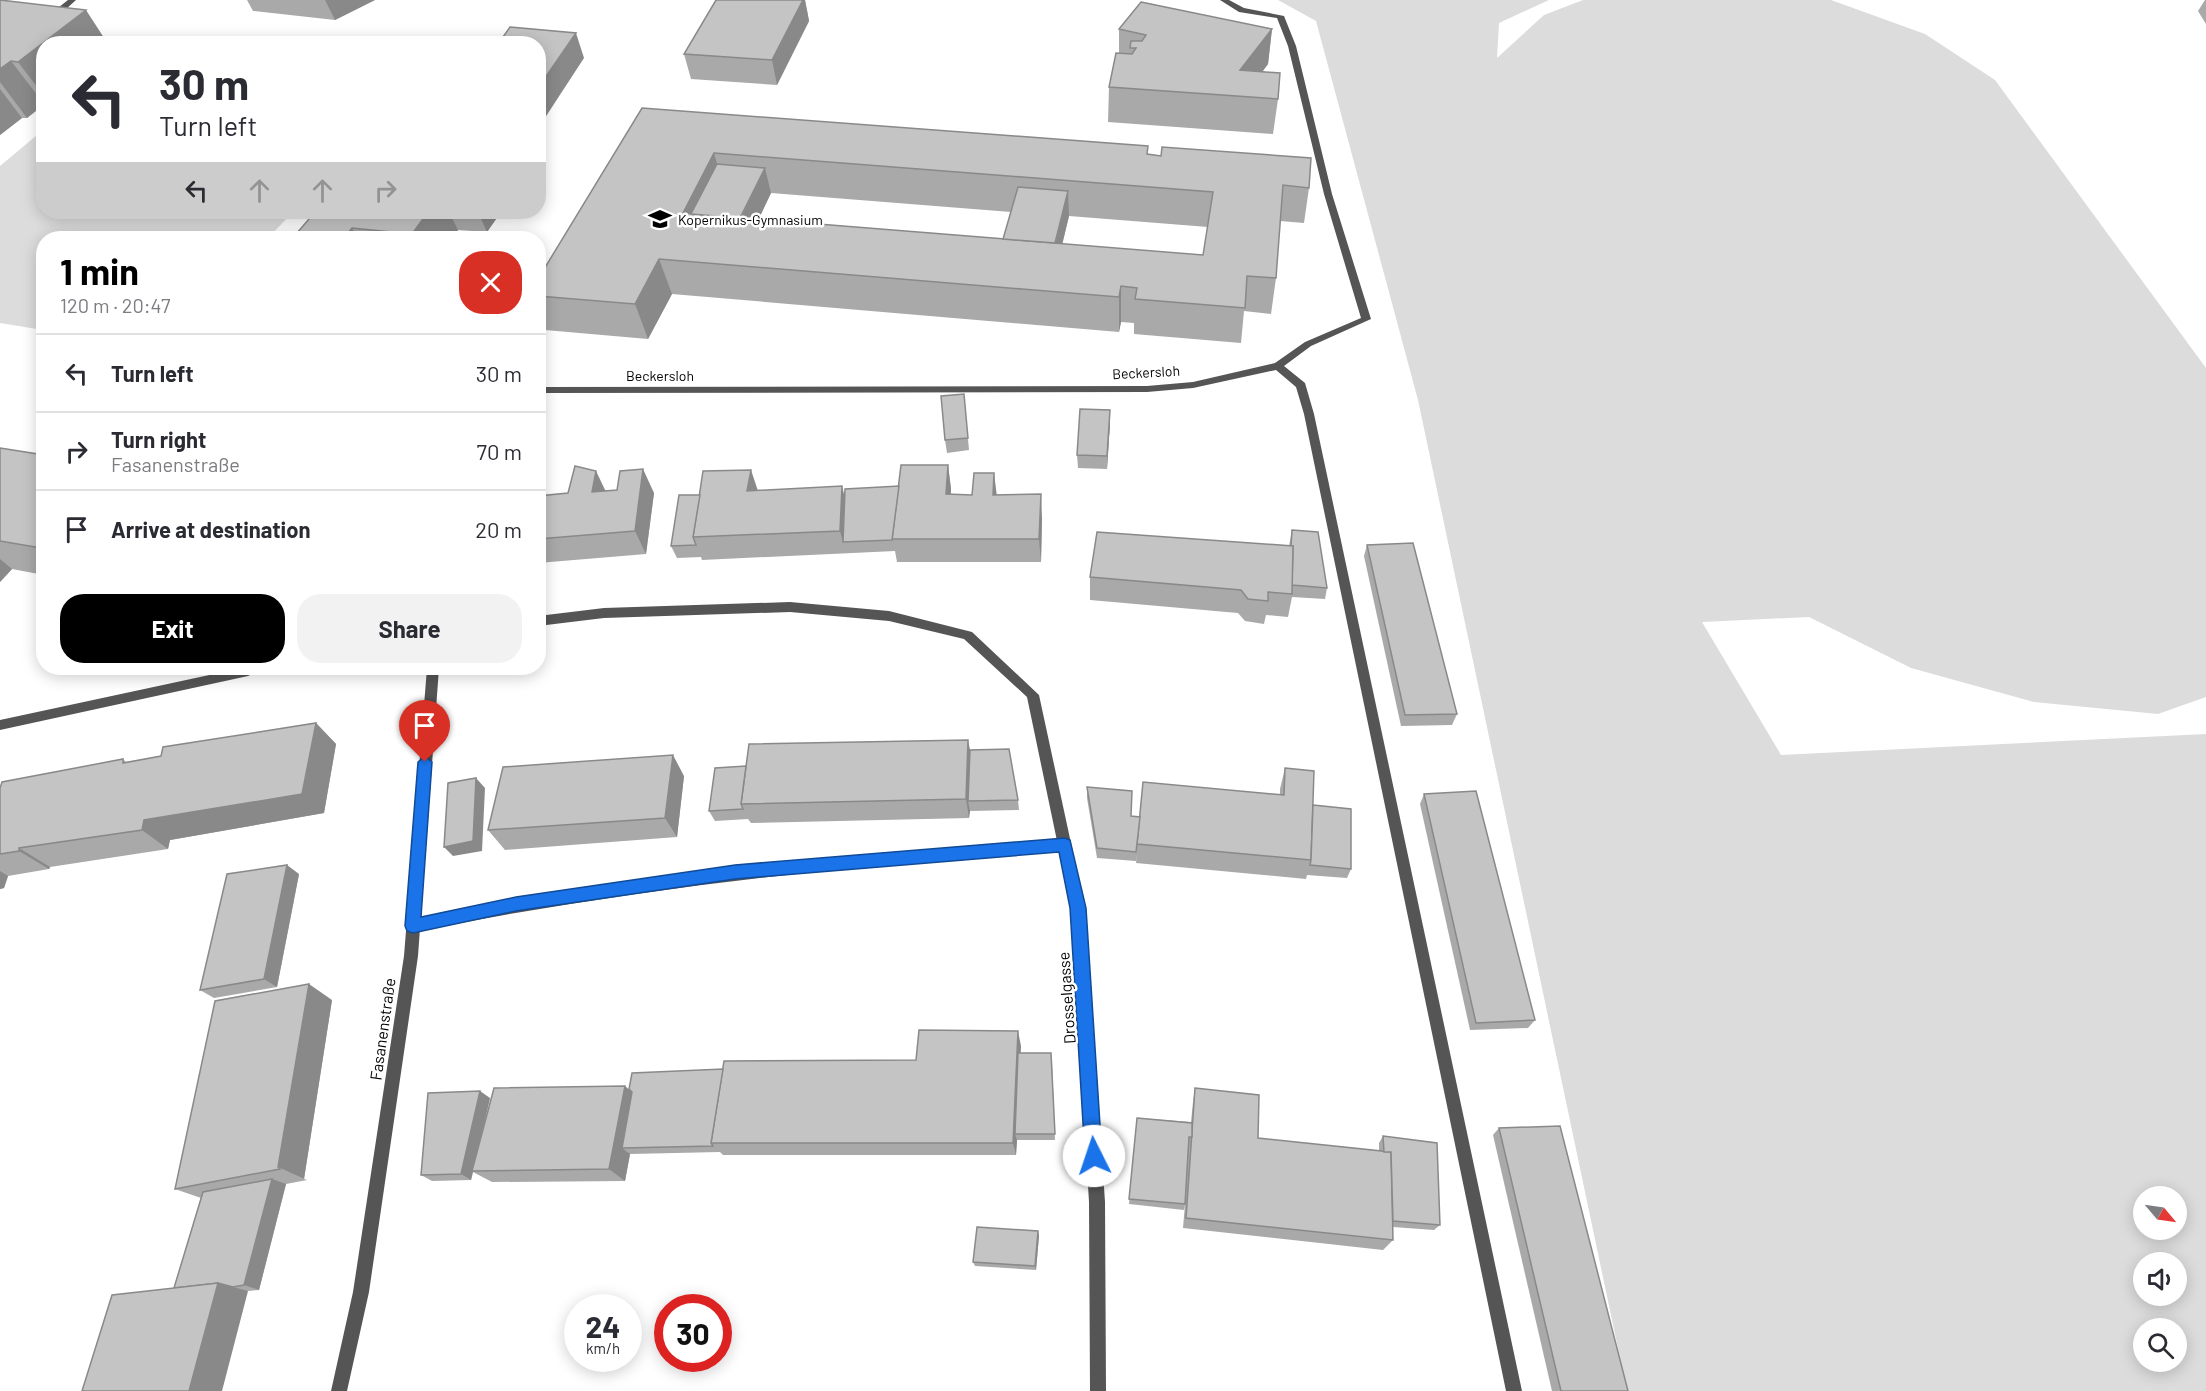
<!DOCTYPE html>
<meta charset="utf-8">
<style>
body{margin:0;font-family:Barlow,sans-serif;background:#f2f2f3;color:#2b2b33;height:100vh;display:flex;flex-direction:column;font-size:22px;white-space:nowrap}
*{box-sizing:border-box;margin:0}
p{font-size:20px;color:#7c7c81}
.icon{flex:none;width:33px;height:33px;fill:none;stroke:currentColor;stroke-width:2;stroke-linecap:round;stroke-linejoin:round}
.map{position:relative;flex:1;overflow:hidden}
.sheet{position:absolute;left:36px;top:231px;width:510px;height:444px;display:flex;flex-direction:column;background:#fff;border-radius:24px;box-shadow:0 3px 15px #0003}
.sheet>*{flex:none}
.guide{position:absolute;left:36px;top:36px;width:510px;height:183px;border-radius:24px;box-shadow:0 3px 15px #0003;background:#fff;color:#2b2b33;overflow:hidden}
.needle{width:39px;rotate:119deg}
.buttons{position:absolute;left:2133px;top:1186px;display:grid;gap:12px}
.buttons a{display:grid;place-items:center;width:54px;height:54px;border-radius:50%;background:#fff;box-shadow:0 3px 15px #0003;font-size:30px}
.speed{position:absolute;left:564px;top:1294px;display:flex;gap:12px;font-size:30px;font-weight:700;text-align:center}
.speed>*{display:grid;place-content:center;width:78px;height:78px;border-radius:50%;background:#fff;box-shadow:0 3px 15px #0003;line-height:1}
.speed small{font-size:15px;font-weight:400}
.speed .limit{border:9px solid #d22;background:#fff;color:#111}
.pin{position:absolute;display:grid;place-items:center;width:51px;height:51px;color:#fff;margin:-62px -26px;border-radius:50% 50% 50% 0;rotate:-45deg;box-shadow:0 0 6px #0007}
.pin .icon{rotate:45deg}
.me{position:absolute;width:66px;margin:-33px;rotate:356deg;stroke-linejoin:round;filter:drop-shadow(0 0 4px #0008)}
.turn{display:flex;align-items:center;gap:21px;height:126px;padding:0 24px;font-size:27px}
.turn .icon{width:78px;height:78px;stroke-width:2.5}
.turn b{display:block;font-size:42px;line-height:51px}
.lanes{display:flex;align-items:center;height:57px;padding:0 24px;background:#0003;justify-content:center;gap:30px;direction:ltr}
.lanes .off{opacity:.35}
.round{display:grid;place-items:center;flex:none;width:63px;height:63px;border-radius:24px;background:#f2f2f3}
.overview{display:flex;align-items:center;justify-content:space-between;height:102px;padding:0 24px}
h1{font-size:36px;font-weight:700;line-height:45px;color:#000}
.primary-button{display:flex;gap:12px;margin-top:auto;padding:12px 24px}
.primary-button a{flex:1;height:69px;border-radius:24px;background:#000;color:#fff;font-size:24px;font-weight:700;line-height:69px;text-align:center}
.primary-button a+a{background:#f2f2f3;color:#2b2b33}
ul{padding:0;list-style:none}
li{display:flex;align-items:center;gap:18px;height:78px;padding:0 24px;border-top:2px solid #e1e1e2}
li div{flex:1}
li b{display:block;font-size:22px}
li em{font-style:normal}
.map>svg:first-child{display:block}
</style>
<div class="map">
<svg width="2206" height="1391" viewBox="0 0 2206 1391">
<rect width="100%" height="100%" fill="#fff"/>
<g fill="#dcdcdc" fill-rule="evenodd">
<path d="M1278,0H1549L1499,23L1497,58L1544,15L1583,0H1831L1925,34L1995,80L2206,368V697L2158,714L2034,702L1911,668L1809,617L1702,622L1781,755L2206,734V1391H1627L1418,400L1316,21ZM2144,1197H2176V1230H2144ZM2144,1263H2176V1296H2144ZM2144,1329H2176V1362H2144Z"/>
<path d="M43,130L44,212H293L268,238H44L43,330L0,323V166Z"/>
</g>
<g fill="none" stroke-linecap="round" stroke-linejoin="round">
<g fill="#555" fill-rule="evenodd">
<path d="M68,0H76L55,19H49V15Z"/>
<path d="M1220,0H1229L1244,8L1284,16L1296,46L1332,194L1371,319L1311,346L1284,366L1305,383L1314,414L1522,1391H1506L1304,414L1296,387L1276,370L1193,388L1147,392L538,393V387L1147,386L1193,382L1275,363L1305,342L1361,318L1324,194L1288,46L1277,18L1239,12Z"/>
<path d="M1065,839L1070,841L1071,845L1070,849L1065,851C845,865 630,889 413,932L408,930L406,926L408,922L413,920C630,877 845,853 1065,839Z"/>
</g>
<g fill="#555" fill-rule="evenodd">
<path d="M790,602L889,611L972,632L1039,695L1085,908L1105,1202L1106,1391H1090L1089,1202L1071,908L1027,697L964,639L889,621L790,612L604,618L538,626V616L604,608Z"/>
<path d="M242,668H256L252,674L248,676L0,730V720Z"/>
<path d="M427,668H439L418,956L369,1292L347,1391H331L353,1292L404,956Z"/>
</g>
</g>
<g fill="#a9a9a9" fill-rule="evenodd">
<path d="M0,0L44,44V105L27,118H22L0,135Z"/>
<path d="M247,0H375L335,20L253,11Z"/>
<path d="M716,0H805L809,21L777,85L691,79L684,54Z"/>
<path d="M2205,0H2206V24L2198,11Z"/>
<path d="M1119,29H1272L1268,64L1262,72L1278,99L1273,134L1108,122L1109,87L1119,53Z"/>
<path d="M642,108L1148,155L1309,188L1304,223L1280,221L1276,278L1271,314L1244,311L1241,343L1134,334V323L1121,322L1119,332L672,294L648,339L545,330L538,316V279ZM771,193L1011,212L1003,239L758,219ZM1069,216L1208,227L1203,255L1062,244Z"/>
<path d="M315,212H501L487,232L458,230L452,238H299L296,234Z"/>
<path d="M965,406L969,450L947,453L945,440Z"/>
<path d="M1110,423L1107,469L1078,468L1077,455Z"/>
<path d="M0,448L44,455V575L12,569L0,582Z"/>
<path d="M948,465L951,489V494L972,495L994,473L996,495L1042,518L1041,562H897L895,551L702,560L701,557L677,558L671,546L700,495L758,490L845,495L899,486Z"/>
<path d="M605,490L654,493L646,554L538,563V496Z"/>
<path d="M1292,530L1327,588L1325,599L1292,597L1288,617L1266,615L1264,624L1245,621L1238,613L1090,600V577L1289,546Z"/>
<path d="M1367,545L1457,714L1452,725L1401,726L1364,556Z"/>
<path d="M316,723L336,744L324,813L170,840L168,849L50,867L49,869L8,876L4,888L0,889V788L123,759L126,762L161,756Z"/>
<path d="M970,750L1018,800L1019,810L970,811L969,818L751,823L748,819L715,821L709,811L746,766Z"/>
<path d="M1285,768L1313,805L1351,869L1347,878L1307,875L1306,879L1136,863L1137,853L1136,861L1097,858L1087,798V787L1131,816L1139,817L1280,795V789Z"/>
<path d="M684,776L677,837L505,850L488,830Z"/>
<path d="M1424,794L1535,1020L1528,1028L1470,1030L1420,804Z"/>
<path d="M299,874L277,987L214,998L200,990Z"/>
<path d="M332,1000L304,1179L307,1180L286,1184L259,1290L248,1291L174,1288L201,1198L175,1189Z"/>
<path d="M1021,1046L1020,1053L1052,1061L1055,1140H1017L1016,1155H723L720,1152L630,1154L625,1181L492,1182L473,1172L471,1180L432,1181L421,1175L490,1098L484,1125L629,1089L916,1060Z"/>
<path d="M1195,1088L1258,1138L1379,1151V1143L1383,1136L1440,1225L1434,1230L1393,1227V1240L1383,1250L1183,1228L1185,1204L1184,1210L1129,1204L1137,1118L1191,1122L1193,1102Z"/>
<path d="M1499,1128L1628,1391H1552L1493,1135Z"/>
<path d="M1038,1231L1039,1236L1036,1270L975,1266L973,1262Z"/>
</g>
<g fill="#898989">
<path d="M325,0H375L335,20Z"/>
<path d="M803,0H805L809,21L777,85L772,60Z"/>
<path d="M86,10L108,44H44V96L18,62Z"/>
<path d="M1272,29L1268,64L1244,96L1240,70Z"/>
<path d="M576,33L584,58L539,127L538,88Z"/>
<path d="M11,61L44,104L27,118L0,82V69Z"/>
<path d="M0,89L22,118L0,135Z"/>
<path d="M714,153L724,189L706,226L683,213Z"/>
<path d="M765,168L771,193L743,253L736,228Z"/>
<path d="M1068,191L1069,216L1054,279L1053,254Z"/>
<path d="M428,212H449L458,230L452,238H415L412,234Z"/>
<path d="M478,212H501L487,232Z"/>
<path d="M352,228L357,238H344Z"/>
<path d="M659,259L672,294L648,339L635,304Z"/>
<path d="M1121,286V322L1119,332V297Z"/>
<path d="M1110,410V423L1107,469V456Z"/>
<path d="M44,464V475L38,470Z"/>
<path d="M948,465L951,489L950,518L946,494Z"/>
<path d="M643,469L654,493L646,554L635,531Z"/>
<path d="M751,470L759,494L747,491Z"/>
<path d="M596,471L607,494L592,492Z"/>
<path d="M994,473L997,497L993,495Z"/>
<path d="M842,486L848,510L843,542L840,531Z"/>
<path d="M1041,494L1042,518L1041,562L1039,539Z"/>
<path d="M0,559L12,569L0,582Z"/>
<path d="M316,723L336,744L324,813L170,840L168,849L142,830L144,820Z"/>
<path d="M968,740L972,760L968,801L970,811L969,818L966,799Z"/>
<path d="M673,755L684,776L677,837L665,818Z"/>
<path d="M476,778L485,788L482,851L453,856L444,847Z"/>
<path d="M19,848L50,867L49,869L19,851Z"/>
<path d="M287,865L299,874L277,987L264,979Z"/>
<path d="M0,871L8,876L4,888L0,889Z"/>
<path d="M309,984L332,1000L304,1179L307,1180L278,1167Z"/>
<path d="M1018,1031L1021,1046L1017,1134H1015L1017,1140L1016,1155L1013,1143Z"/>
<path d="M625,1086L640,1099L622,1148L630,1154L625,1181L609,1169Z"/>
<path d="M480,1091L490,1098L471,1180L461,1174Z"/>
<path d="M272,1179L286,1184L259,1290L244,1285Z"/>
<path d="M1038,1231L1039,1236L1036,1270L1035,1266Z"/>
<path d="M218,1283L248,1291L222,1391H189Z"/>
</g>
<g fill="#c4c4c4" stroke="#898989" stroke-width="1.5" fill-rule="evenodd">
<path d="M0,0L86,10L18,62L11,61L0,69Z"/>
<path d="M716,0H803L772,60L684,54Z"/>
<path d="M1141,2L1272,29L1240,70L1280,73L1278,99L1109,87L1116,53L1132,54L1136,48H1130L1131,41H1142L1146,35L1119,29Z"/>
<path d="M510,27L576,33L538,88V44H498Z"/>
<path d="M642,108L1148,146L1147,154L1161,156L1162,147L1311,158L1309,188L1283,185L1276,278L1247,276L1245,308L1135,299L1137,288L1121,286L1119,297L659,259L635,304L538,296V279ZM714,153L1213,192L1203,255L683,213Z"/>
<path d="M717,164L765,168L740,218L691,214Z"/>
<path d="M1018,187L1068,191L1055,243L1003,239Z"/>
<path d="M315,212H428L412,234L352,228L344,238L296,234Z"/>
<path d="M964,394L968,438L945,440L941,396Z"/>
<path d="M1080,409L1110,410L1107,456L1077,455Z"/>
<path d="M0,448L44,455V464L38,470L44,471V545L41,548L0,541Z"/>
<path d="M901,465H948L946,494L972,495L974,473H994L993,495L1041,494L1039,539H892Z"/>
<path d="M575,466L596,471L592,492L617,490L620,471L643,469L635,531L538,539V496L568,493Z"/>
<path d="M751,470L747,491L842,486L840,531L693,537L703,471Z"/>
<path d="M899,486L892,540L843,542L845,489Z"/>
<path d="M679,495H700L693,537L696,545L671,546Z"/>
<path d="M1292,530L1318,532L1327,588L1292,585L1293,546H1291Z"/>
<path d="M1097,532L1293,546L1292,594L1268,592V601L1248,599L1241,590L1090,577Z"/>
<path d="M1413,543L1457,714L1405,715L1367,545Z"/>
<path d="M316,723L302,794L144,820L142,830L19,848V851L0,854V788L2,782L123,759V763L161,756L163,747Z"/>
<path d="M968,740L966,799L741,804L749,744Z"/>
<path d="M1009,749L1018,800L968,801L970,750Z"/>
<path d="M673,755L665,818L488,830L503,767Z"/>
<path d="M746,766L741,804L743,809L709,811L715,768Z"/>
<path d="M1285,768L1314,771L1311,860L1137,844L1143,782L1284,795Z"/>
<path d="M476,778L473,841L444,847L448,783Z"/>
<path d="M1087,787L1132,791L1131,816L1140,817L1136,852L1097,848Z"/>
<path d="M1476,791L1535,1020L1476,1023L1424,794Z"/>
<path d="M1313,805L1351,809V869L1310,865L1311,860Z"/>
<path d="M287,865L264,979L200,990L227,874Z"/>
<path d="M309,984L278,1167L280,1169L175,1189L215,1001Z"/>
<path d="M919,1030L1018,1031L1013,1143H711L724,1061L916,1060Z"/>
<path d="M1018,1053H1051L1055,1134H1015Z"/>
<path d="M723,1069L711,1143L713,1146L622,1148L632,1092L629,1089L632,1073Z"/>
<path d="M625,1086L609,1169L472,1171L494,1088Z"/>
<path d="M1195,1088L1259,1095L1258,1138L1391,1152L1393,1240L1186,1218Z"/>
<path d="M480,1091L461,1174L421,1175L428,1093Z"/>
<path d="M1137,1118L1192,1123V1137H1189L1185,1204L1129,1199Z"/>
<path d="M1560,1126L1628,1391H1561L1499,1128Z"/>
<path d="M1383,1136L1437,1143L1440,1225L1393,1221L1391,1152H1384Z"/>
<path d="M272,1179L244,1285L233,1287L218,1283L174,1288L203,1192Z"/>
<path d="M977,1227L1038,1231L1035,1266L973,1262Z"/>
<path d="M218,1283L189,1391H82L112,1295Z"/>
</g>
<path fill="#1a73e8" stroke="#114b97" stroke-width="1.5" d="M425,756L432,762L421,917L516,897L735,865L1065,838L1070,840L1086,908L1102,1156L1100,1163L1094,1165L1088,1163L1085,1156L1070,908L1059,852L735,879L516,911L413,933L407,931L405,926L418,762Z"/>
<defs>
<g id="school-bare" transform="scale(1.8)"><path d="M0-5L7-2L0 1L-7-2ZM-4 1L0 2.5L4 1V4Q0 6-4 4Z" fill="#000" stroke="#fff" stroke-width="2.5" paint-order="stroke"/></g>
</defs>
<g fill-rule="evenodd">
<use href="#school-bare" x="660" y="219"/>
</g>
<g text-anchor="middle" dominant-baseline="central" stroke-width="5" stroke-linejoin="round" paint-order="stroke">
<g font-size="14" fill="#000" stroke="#fff" text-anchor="start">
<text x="678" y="219">Kopernikus-Gymnasium</text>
</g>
<g font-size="14" fill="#000" stroke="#fff">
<text transform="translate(1146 372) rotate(-3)">Beckersloh</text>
<text x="660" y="375">Beckersloh</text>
</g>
<g font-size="16" fill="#000" stroke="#fff">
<text transform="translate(1066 998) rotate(-94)">Drosselgasse</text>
<text transform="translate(382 1029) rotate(-82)">Fasanenstraße</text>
</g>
</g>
</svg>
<div class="buttons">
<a><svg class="needle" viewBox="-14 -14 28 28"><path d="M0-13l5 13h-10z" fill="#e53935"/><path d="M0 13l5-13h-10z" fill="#7c7c81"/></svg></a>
<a><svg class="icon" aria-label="sound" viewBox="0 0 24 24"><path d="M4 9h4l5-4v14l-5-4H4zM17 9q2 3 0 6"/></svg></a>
<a><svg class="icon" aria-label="search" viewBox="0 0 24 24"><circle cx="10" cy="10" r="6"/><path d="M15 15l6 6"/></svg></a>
</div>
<div class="speed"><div>24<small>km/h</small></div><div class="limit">30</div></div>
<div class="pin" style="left:425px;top:762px;background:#d93025"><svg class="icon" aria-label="arrive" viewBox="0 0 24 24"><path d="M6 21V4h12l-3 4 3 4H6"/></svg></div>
<svg class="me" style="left:1094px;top:1156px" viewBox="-20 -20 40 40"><circle r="19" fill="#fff"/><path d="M0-13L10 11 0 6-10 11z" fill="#1a73e8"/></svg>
<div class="guide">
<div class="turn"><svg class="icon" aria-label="left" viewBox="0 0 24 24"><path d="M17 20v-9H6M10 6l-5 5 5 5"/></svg><div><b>30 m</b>Turn left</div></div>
<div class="lanes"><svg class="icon" aria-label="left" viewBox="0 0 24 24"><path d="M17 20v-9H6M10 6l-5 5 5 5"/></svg><svg class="icon off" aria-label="ahead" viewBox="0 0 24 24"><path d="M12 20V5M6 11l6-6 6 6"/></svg><svg class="icon off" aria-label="ahead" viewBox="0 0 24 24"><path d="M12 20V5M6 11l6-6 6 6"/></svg><svg class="icon off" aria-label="right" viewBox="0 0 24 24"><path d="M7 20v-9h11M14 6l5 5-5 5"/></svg></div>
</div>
<section class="sheet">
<div class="overview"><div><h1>1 min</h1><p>120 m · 20:47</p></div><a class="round" style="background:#d93025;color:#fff"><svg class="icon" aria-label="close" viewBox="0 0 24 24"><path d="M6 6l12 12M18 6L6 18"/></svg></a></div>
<ul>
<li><svg class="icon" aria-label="left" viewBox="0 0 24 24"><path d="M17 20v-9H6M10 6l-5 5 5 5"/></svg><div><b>Turn left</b></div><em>30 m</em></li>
<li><svg class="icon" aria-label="right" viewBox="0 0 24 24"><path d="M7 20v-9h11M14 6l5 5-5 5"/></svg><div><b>Turn right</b><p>Fasanenstraße</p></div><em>70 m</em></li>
<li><svg class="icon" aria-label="arrive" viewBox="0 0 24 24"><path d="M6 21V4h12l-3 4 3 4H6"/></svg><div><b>Arrive at destination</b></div><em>20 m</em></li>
</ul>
<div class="primary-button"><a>Exit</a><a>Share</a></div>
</section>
</div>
